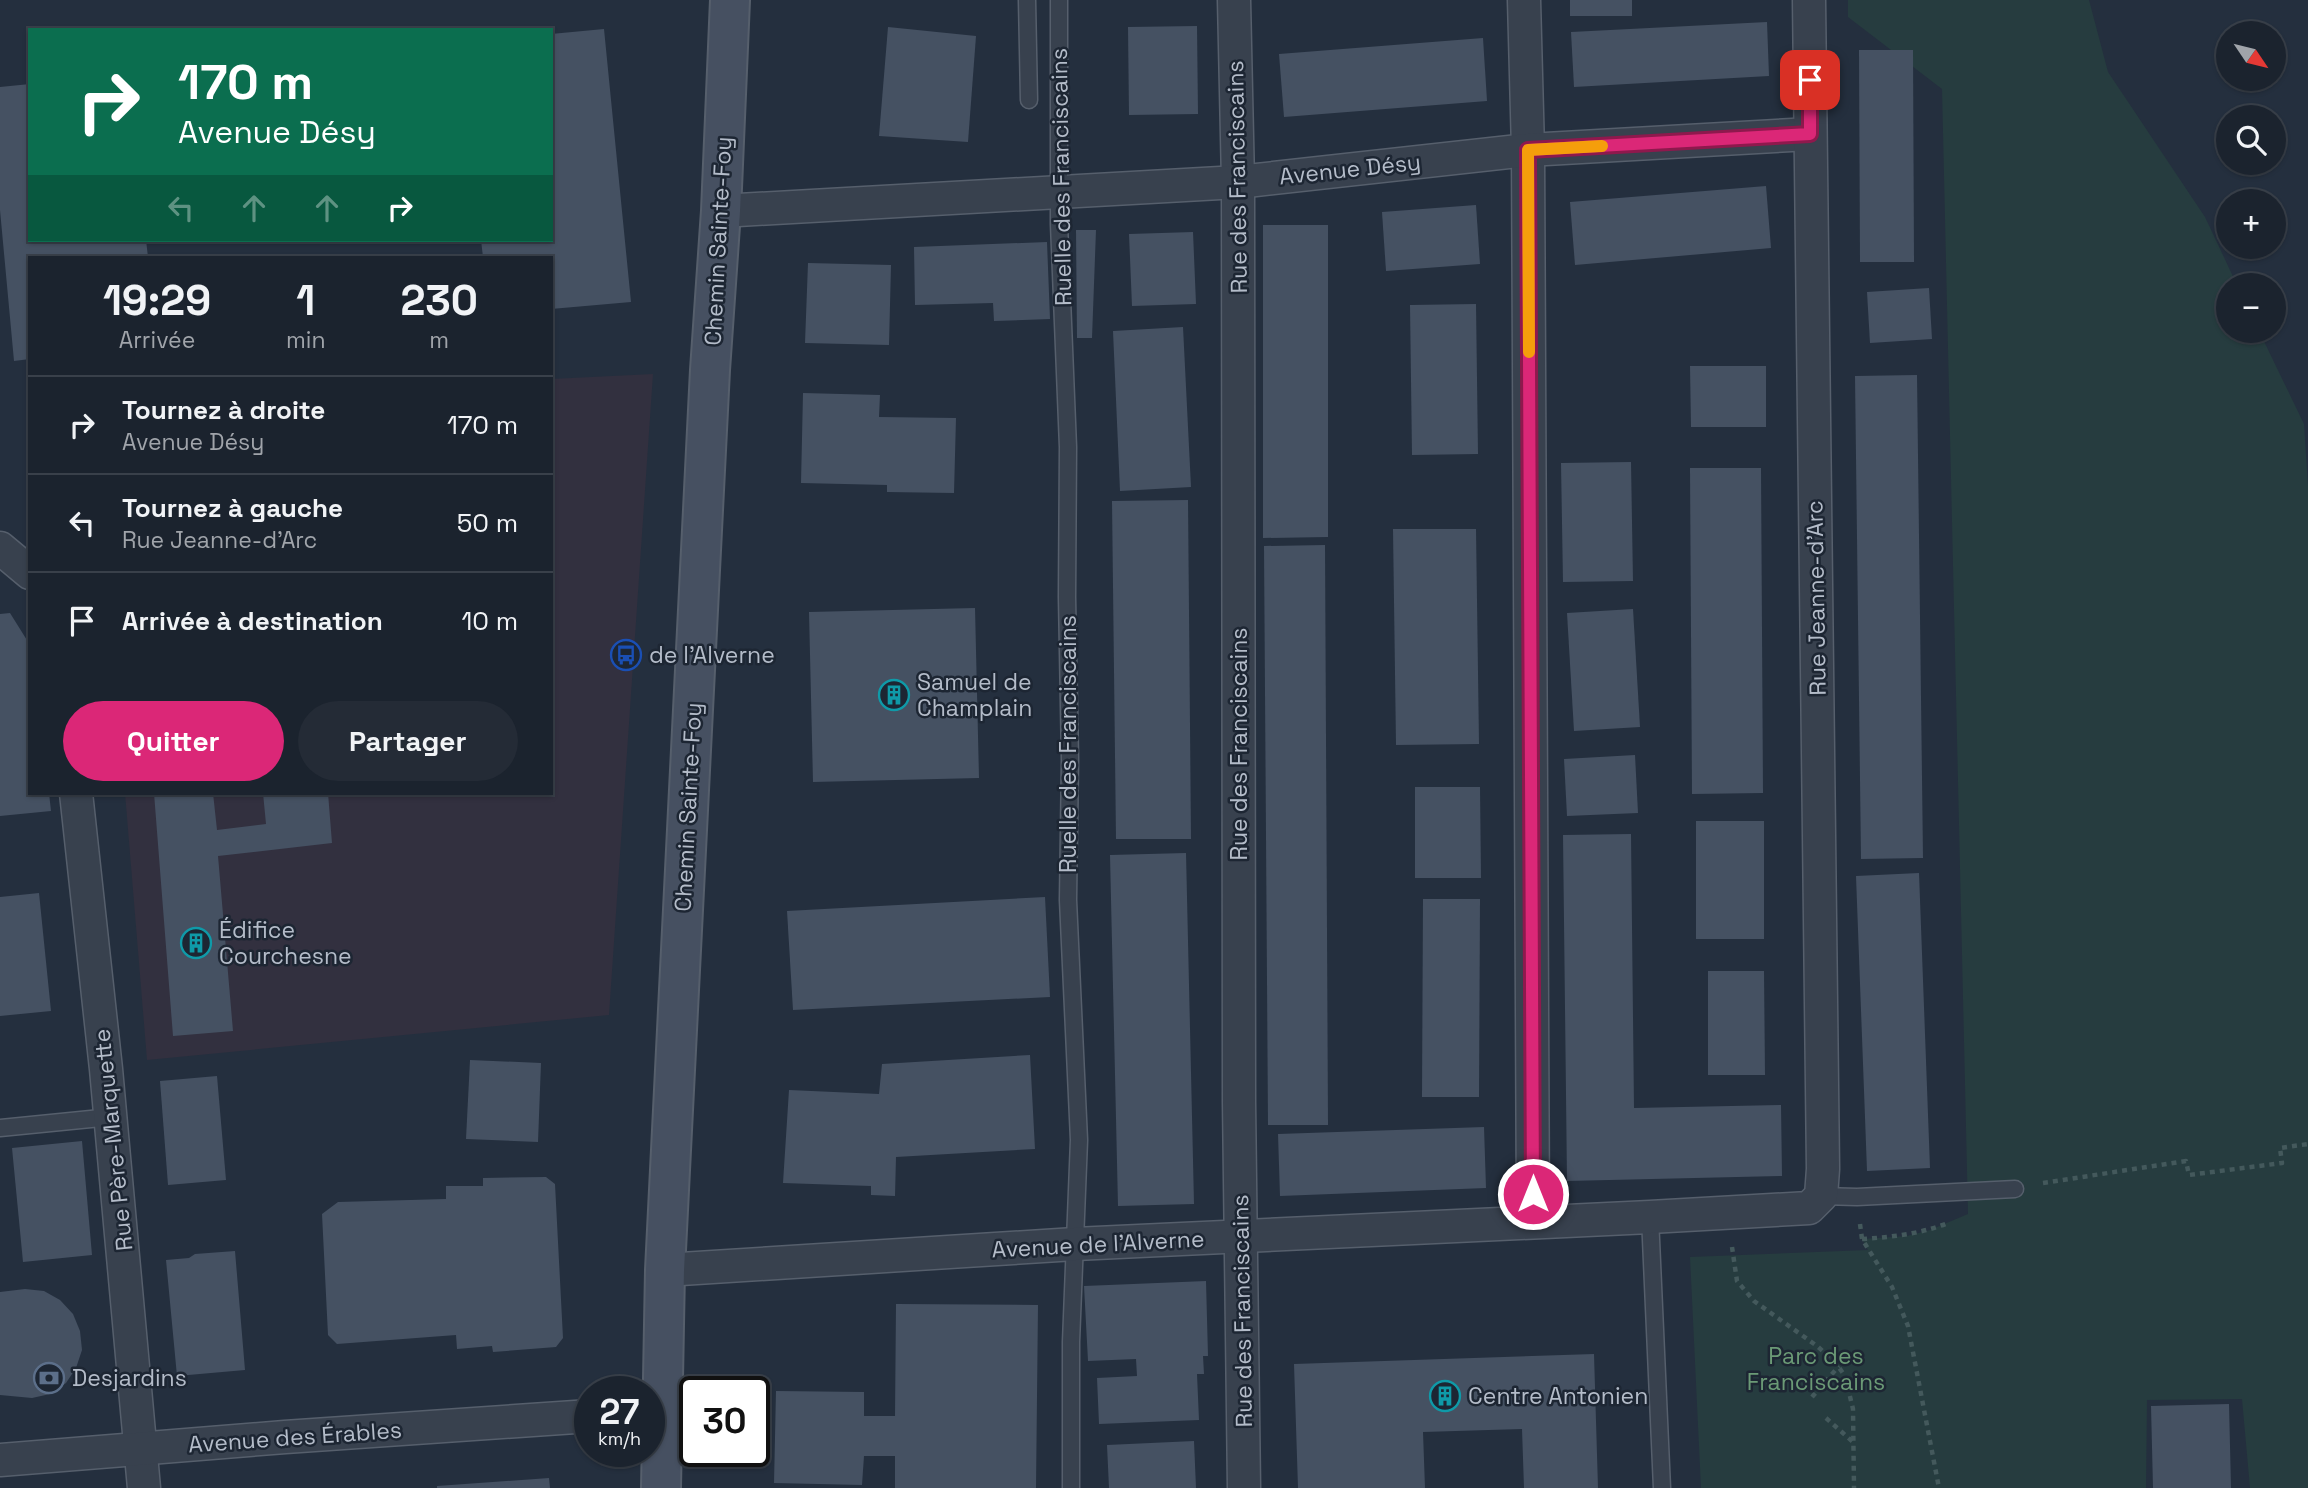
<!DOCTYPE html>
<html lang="fr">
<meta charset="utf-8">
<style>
body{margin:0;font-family:"Space Grotesk",sans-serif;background:#242b36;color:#f1f3f6;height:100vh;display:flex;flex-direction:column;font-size:26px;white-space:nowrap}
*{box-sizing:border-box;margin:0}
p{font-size:23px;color:#a0a4aa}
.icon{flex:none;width:38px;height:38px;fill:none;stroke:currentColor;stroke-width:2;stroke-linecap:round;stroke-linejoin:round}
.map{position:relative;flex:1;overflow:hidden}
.details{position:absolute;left:28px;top:256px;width:525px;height:539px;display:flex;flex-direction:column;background:#1b232e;border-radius:0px;box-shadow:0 2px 5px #0004,0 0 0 2px #39404a}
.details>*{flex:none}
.top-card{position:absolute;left:28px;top:28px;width:525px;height:214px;border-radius:0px;box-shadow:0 2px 5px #0004,0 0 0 2px #39404a;background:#0b6e4f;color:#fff;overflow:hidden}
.needle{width:46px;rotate:125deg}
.buttons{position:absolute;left:2216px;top:21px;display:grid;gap:14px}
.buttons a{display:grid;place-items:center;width:70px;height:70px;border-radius:50%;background:#1b232e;box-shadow:0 2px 5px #0004,0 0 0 2px #39404a;font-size:35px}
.speed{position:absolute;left:574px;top:1376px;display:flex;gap:14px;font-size:35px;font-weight:700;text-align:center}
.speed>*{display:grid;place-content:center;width:91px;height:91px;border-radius:50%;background:#1b232e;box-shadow:0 2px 5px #0004,0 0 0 2px #39404a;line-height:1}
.speed small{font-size:18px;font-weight:400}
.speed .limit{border:4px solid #111;border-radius:10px;background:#fff;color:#111}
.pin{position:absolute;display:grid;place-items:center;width:60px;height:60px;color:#fff;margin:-30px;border-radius:14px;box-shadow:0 4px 10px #0006}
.me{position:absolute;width:77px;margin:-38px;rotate:0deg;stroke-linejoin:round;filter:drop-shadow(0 0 5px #0008)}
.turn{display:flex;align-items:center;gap:24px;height:147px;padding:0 35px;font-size:32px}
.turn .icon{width:91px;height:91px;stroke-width:2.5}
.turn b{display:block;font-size:49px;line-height:60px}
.lanes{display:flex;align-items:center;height:66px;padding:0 35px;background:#0003;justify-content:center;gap:35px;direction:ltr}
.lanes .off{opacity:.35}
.eta{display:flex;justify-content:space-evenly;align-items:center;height:119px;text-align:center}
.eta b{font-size:42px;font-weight:700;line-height:49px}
.action{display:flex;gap:14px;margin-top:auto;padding:14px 35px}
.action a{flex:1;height:80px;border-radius:42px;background:#db2777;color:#fff;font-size:28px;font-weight:700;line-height:80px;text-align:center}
.action a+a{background:#242b36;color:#f1f3f6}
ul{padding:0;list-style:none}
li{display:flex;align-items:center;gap:21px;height:98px;padding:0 35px;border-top:2px solid #39404a}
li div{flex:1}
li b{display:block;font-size:26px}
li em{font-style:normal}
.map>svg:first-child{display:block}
</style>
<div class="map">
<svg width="2308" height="1488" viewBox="0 0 2308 1488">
<rect width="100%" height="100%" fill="#242f3e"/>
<path fill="#32303f" d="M653,374L609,1015L147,1060L125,793H551V379Z"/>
<path fill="#263c3f" d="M1848,0H2089L2108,72L2205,217L2237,285H2228V331H2259L2304,424L2308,486V1488H2250L2242,1399L2147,1400L2146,1488H1701L1690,1257L1868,1250L1862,1239L1907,1236L1930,1230L1968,1214L1942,89L1848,17Z"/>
<g fill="#455162">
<rect x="1570" y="0" width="62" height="16"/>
<path d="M1767,22L1769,76L1574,87L1571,32Z"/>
<path d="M1197,26L1198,114L1129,115L1128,27Z"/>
<path d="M888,27L976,36L968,142L879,136Z"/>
<path d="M604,29L631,302L551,309V257H483L481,240H551V34Z"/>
<path d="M1483,38L1487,101L1284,117L1279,54Z"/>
<path d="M1859,50H1913L1914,262H1860Z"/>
<path d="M30,84V240H146L148,257H30V359L14,361L0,210V87Z"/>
<path d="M1766,186L1771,248L1575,265L1570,202Z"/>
<path d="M1476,205L1480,264L1386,271L1382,212Z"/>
<path d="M1263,225H1328V537L1263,538Z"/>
<path d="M1076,230H1096L1092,338H1077Z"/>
<path d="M1193,232L1196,304L1132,306L1129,234Z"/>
<path d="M1047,242L1050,319L994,321L993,303L915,305L914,247Z"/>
<path d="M808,263L891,265L889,345L805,343Z"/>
<path d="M1929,288L1932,339L1870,343L1867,292Z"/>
<path d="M1476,304L1478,454L1412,455L1410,305Z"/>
<path d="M1183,327L1191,487L1120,491L1113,331Z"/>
<path d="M1690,366H1766V427H1691Z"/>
<path d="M1917,375L1923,858L1861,859L1855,376Z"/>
<path d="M803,393L880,395L879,417L956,418L954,493L887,492V485L801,483Z"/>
<path d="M1631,462L1633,581L1563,582L1561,463Z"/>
<path d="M1690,468H1761L1763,793L1692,794Z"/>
<path d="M1188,500L1191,839H1116L1112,501Z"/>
<path d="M1393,529H1476L1479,744L1396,745Z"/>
<path d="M1325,545L1328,1125H1268L1264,546Z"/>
<path d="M975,608L979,778L813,782L809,612Z"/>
<path d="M1633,609L1640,727L1574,731L1567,613Z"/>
<path d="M10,613L30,645V793H49L51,811L0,816V614Z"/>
<path d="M1635,755L1638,813L1567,816L1564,759Z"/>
<path d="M1415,787H1480L1481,878H1415Z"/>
<path d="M154,793H213L217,830L266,824L263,793H328L332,843L218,856L233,1031L173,1036Z"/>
<rect x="1696" y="821" width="68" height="118"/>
<path d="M1631,834L1634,1108L1781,1105L1782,1176L1567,1181L1563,835Z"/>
<path d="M1186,853L1194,1204L1118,1206L1110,855Z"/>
<path d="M1919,873L1930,1168L1867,1171L1856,876Z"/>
<path d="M39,893L51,1011L0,1016V897Z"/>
<path d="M1045,897L1050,997L793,1010L787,911Z"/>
<path d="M1423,899H1480L1479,1097H1422Z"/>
<path d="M1708,971H1764L1765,1075H1708Z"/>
<path d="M1030,1055L1035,1149L896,1157L895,1196L871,1195V1186L783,1183L789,1090L879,1094L882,1064Z"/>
<path d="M470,1060L541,1063L538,1142L466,1139Z"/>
<path d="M217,1076L226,1180L168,1185L160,1081Z"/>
<path d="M1484,1127L1486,1188L1280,1196L1278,1134Z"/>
<path d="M82,1141L92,1255L23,1262L12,1148Z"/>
<path d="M546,1177L555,1184L563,1338L556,1347L493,1352L492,1346L457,1349L456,1335L337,1344L328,1335L322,1214L338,1202L446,1199V1186H483V1178Z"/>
<path d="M235,1251L245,1370L177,1376L166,1260L189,1258L195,1254Z"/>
<path d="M1206,1281L1208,1356H1203L1204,1374H1197L1199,1420L1099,1424L1097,1378L1137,1376L1136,1359L1088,1361L1084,1286Z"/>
<path d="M25,1289L44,1291L60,1300L73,1314L80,1331L82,1350L76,1368L66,1383L50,1394L32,1398L0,1395V1292Z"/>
<path d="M896,1304L1038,1305L1036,1488H895V1456H864L862,1485L774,1483L776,1391L864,1392V1416H895Z"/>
<path d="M1594,1354L1598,1488H1524L1522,1429L1423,1432L1425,1488H1298L1294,1364Z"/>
<path d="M2229,1404L2231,1488H2153L2151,1406Z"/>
<path d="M1194,1441L1196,1488H1109L1107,1445Z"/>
<path d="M549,1478L550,1488H437V1486Z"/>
</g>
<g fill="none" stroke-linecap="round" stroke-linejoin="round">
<g stroke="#565f6c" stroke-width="19">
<g id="service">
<path d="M1027,0L1029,100"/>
<path d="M1059,0V224L1068,447L1067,597L1070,760L1068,900L1079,1140L1071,1342V1488"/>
<path d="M0,1128L111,1117"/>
<path d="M1821,1196L1857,1197L2015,1189"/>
<path d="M1650,1217L1662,1488"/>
</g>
</g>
<g stroke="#565f6c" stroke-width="35">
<g id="minor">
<path d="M1234,0L1238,182L1239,1102L1244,1488"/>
<path d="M1524,0L1528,150L1533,1221"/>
<path d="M721,211L1238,182L1528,150L1810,134"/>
<path d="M0,548L30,573"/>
<path d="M76,793L106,1069L144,1488"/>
<path d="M665,1270L1075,1244L1650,1217L1809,1208L1821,1196L1823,1169L1809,0"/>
<path d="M0,1460L285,1437L590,1416"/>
</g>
</g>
<g stroke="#565f6c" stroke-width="42">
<path id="secondary" d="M661,1488L665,1270L710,370L721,211L730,0"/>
</g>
<g stroke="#44595c" stroke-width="4.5" stroke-dasharray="5 5" stroke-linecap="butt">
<path d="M2043,1183L2186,1161L2189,1175L2282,1163L2280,1148L2308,1144"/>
<path d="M1860,1224L1862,1239L1892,1287L1908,1326L1939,1488"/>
<path d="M1862,1239C1892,1237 1920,1234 1948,1223"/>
<path d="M1732,1247L1737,1281L1754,1301L1817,1346L1835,1362L1845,1376L1853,1409L1854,1488"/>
<path d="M1812,1397L1839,1366"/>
<path d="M1826,1418L1853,1442"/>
</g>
<use href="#service" stroke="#38414e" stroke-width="16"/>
<use href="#minor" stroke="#38414e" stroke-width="32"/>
<use href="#secondary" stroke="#465061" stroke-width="38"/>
</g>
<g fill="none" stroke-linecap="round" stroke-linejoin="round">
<g stroke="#8e194d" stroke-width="18">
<path id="route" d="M1533,1194L1528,150L1810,134V80"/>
</g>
<use href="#route" stroke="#db2777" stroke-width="12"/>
<path stroke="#f59e0b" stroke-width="12" d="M1529,352L1528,150L1602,146"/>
</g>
<defs>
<g id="bus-ring" transform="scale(1.575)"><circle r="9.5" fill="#1d2633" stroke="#1a4fb4" stroke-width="1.5"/><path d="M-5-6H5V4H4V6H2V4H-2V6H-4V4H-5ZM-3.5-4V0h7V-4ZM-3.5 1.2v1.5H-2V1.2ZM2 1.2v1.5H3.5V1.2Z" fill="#1a4fb4"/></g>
<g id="building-ring" transform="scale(1.575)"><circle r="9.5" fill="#1d2633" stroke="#0f9aa8" stroke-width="1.5"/><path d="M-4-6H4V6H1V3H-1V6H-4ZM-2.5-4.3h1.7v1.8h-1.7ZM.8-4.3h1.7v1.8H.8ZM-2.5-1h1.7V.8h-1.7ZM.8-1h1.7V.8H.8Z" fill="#0f9aa8"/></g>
<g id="bank-ring" transform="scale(1.575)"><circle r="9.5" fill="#1d2633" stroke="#5c6f8a" stroke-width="1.5"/><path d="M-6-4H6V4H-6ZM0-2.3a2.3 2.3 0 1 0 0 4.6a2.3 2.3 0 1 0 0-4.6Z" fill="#5c6f8a"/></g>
</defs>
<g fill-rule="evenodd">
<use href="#bus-ring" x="626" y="655"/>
<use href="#building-ring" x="894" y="695"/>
<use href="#building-ring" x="196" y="943"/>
<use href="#bank-ring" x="49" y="1378"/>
<use href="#building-ring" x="1445" y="1396"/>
</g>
<g text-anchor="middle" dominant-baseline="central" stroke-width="5" stroke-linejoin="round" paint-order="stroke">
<g font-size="23" fill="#b4bcc9" stroke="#1d2633">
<text transform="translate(1350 169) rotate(-6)">Avenue Désy</text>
<text transform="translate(1061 177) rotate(-91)">Ruelle des Franciscains</text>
<text transform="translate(1237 177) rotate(-91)">Rue des Franciscains</text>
<text transform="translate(718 241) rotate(-87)">Chemin Sainte-Foy</text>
<text transform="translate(1816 598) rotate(-91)">Rue Jeanne-d'Arc</text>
<text transform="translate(1068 744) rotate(-90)">Ruelle des Franciscains</text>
<text transform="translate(1239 744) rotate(-90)">Rue des Franciscains</text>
<text transform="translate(688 807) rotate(-87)">Chemin Sainte-Foy</text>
<text transform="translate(113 1140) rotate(-96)">Rue Père-Marquette</text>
<text transform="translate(1098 1244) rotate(-3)">Avenue de l'Alverne</text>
<text transform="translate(1242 1311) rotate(-91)">Rue des Franciscains</text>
<text transform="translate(295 1437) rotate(-4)">Avenue des Érables</text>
</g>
<g font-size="23" fill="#b4bcc9" stroke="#1d2633" text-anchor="start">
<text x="649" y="655">de l'Alverne</text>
<text x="917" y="682">Samuel de<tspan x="917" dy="26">Champlain</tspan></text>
<text x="219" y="930">Édifice<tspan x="219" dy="26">Courchesne</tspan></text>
<text x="72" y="1378">Desjardins</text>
<text x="1468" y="1396">Centre Antonien</text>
</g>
<g font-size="23" fill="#6b9a76" stroke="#1d2633">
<text x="1816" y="1356">Parc des<tspan x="1816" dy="26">Franciscains</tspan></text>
</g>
</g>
</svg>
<div class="buttons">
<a><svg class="needle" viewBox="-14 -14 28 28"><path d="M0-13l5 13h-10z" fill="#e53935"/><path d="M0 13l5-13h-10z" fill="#a0a4aa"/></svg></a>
<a><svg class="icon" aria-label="search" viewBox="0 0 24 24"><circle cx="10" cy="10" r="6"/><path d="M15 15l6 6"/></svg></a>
<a>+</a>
<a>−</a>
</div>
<div class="speed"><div>27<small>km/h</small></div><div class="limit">30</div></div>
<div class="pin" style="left:1810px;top:80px;background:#d93025"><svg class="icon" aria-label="arrive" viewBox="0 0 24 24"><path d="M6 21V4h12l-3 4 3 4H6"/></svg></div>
<svg class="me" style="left:1533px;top:1194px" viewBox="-20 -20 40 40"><circle r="17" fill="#db2777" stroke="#fff" stroke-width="3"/><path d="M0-11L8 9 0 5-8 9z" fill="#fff"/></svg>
<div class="top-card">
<div class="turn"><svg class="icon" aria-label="right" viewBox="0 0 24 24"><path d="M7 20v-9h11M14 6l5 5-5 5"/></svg><div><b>170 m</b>Avenue Désy</div></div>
<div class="lanes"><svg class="icon off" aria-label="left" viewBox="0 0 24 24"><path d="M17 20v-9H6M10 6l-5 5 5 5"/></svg><svg class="icon off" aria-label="ahead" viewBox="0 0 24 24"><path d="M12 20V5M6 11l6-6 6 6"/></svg><svg class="icon off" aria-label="ahead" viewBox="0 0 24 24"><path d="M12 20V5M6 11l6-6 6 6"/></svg><svg class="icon" aria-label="right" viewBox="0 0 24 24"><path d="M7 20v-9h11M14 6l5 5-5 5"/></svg></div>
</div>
<section class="details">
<div class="eta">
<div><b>19:29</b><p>Arrivée</p></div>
<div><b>1</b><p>min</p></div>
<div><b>230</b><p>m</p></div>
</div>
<ul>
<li><svg class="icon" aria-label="right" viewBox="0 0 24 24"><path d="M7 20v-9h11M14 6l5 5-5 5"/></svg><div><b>Tournez à droite</b><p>Avenue Désy</p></div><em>170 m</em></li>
<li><svg class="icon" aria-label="left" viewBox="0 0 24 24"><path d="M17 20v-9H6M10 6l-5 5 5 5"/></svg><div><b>Tournez à gauche</b><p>Rue Jeanne-d'Arc</p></div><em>50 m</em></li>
<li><svg class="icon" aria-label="arrive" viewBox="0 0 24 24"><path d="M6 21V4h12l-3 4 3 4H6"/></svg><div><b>Arrivée à destination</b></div><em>10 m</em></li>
</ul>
<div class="action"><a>Quitter</a><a>Partager</a></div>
</section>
</div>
